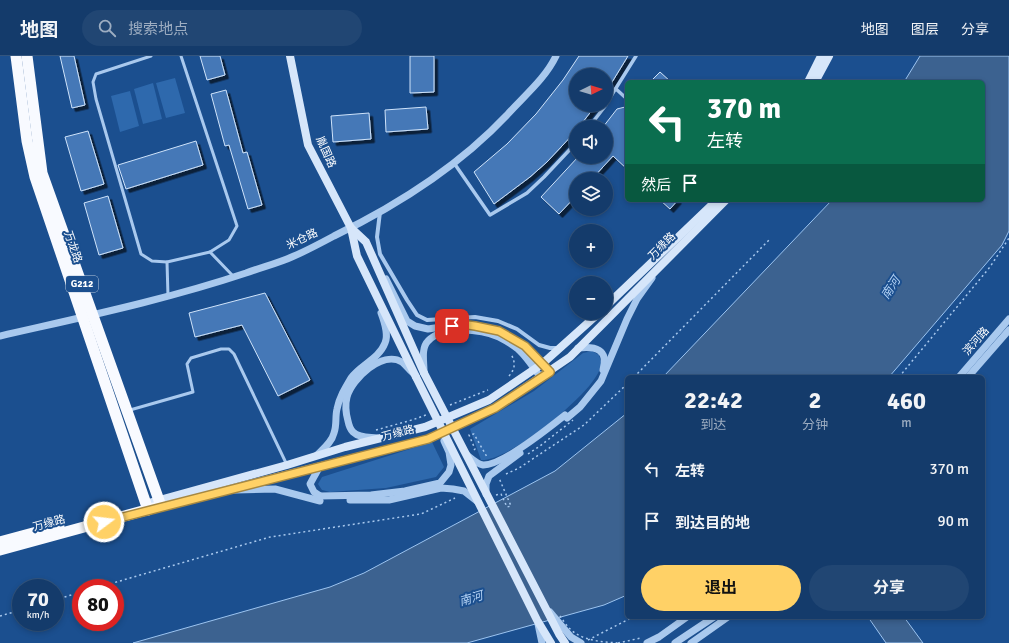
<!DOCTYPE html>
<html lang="zh">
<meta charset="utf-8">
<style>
body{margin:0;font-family:Signika,"Noto Sans SC",sans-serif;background:#214673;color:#f1f3f6;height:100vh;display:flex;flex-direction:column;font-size:15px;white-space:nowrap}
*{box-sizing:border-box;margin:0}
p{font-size:13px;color:#9dadc1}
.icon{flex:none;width:22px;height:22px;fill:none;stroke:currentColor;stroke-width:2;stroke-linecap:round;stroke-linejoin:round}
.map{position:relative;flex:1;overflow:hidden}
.drawer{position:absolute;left:625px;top:319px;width:360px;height:244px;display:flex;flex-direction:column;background:#143b6b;border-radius:6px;box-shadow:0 2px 6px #0003,0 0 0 1px #33557e}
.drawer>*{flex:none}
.banner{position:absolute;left:625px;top:24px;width:360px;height:122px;border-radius:6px;box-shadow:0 2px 6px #0003,0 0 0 1px #33557e;background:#0b6e4f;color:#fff;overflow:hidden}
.needle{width:26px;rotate:85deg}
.tools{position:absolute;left:569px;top:12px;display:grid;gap:8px}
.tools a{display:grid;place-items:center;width:44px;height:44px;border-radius:50%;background:#143b6b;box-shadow:0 2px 6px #0003,0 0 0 1px #33557e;font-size:20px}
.speed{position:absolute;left:12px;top:523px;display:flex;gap:8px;font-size:20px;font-weight:700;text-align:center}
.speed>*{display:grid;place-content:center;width:52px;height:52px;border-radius:50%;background:#143b6b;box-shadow:0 2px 6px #0003,0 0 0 1px #33557e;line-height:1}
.speed small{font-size:10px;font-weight:400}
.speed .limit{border:6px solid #d22;background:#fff;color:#111}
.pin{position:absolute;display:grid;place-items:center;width:34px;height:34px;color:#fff;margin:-17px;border-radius:8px;box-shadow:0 2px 6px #0006}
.me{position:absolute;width:44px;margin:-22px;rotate:75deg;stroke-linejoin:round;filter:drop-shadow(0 0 3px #0008)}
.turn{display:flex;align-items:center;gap:14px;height:84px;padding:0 16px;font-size:18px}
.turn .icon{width:52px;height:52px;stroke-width:2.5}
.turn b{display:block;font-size:28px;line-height:34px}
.then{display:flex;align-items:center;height:38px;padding:0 16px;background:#0003;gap:8px;font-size:15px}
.eta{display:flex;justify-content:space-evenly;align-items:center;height:68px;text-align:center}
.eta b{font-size:24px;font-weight:700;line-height:28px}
.primary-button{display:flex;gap:8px;margin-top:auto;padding:8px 16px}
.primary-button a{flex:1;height:46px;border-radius:24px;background:#ffd166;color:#111;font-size:16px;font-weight:700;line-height:46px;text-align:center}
.primary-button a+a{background:#214673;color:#f1f3f6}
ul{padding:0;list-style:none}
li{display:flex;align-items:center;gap:12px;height:52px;padding:0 16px}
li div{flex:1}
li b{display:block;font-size:15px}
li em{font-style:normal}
header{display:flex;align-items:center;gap:24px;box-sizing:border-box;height:56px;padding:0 20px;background:#143b6b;border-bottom:1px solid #33557e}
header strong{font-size:19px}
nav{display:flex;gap:22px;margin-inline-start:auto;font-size:14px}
.search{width:280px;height:36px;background:#214673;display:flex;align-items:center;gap:10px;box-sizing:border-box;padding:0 14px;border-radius:22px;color:#9dadc1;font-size:15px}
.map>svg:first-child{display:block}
</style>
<header>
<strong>地图</strong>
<div class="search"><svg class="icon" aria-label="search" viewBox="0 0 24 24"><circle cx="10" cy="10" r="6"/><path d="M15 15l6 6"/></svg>搜索地点</div>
<nav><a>地图</a><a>图层</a><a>分享</a></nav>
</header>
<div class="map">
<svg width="1009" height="587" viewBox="0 0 1009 587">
<defs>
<filter id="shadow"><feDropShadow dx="3.5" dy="3.5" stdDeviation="0" flood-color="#0009"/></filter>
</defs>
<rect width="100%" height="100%" fill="#1b4f8f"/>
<g fill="#2e69ad">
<path d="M175,22L185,57L166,62L156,27Z"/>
<path d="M153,27L162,63L143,68L134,33Z"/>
<path d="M130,35L139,70L120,76L111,40Z"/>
<path d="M592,295L599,299L602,309C600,313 598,318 595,322C580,346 509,405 481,404L470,373L534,335L583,297Z"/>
<path d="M432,386L444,411L436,421L386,432L330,436L322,434L318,428L322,421Z"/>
</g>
<g fill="#3c6290" stroke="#9cc4f0">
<path d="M920,0H1009V175L1002,189L889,321H663L832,144H983V26H904Z"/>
<path d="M627,357V539L604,549L467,587H133L330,531L364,517L555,415Z"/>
<path d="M868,561H904L923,587H886Z"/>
</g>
<g fill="#4478b7" stroke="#cfe3fa" filter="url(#shadow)">
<path d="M60,0H74L85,49L72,52Z"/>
<path d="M200,0H220L225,19L207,24Z"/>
<path d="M410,0H434V36L410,37Z"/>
<path d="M579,0H628L606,36V19H576V49H596L579,71H576V75L547,106L530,121L494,148L474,116L507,88L536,58L563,24Z"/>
<path d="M660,16L671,26H650Z"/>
<path d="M226,34L243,97L247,96L262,149L248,153L229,89L225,90L211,38Z"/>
<path d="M426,51L428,73L386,76L385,54Z"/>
<path d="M625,51L627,54V113L613,100L592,123H576V140L559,158L541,141L578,101H606V71H603L617,53Z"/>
<path d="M369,57L371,83L333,86L331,60Z"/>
<path d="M88,75L104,128L81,135L65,81Z"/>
<path d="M196,85L203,109L126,133L118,109Z"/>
<path d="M108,140L123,192L99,199L84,147Z"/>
<path d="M660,144H678L670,153Z"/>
<path d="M265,237L310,324L278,340L242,269L195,281L189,257Z"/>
</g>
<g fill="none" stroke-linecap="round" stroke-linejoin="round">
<g stroke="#a9c9ee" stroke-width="1.5" stroke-dasharray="2 3" stroke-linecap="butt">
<path d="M509,320C515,313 516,307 511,298"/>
<path d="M634,321L769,184"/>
<path d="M899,321L990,211L1009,182"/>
<path d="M450,349L488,334"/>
<path d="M376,374L412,364L426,359"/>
<path d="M474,394L475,393L469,379L474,378L487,401"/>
<path d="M506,418L519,412L584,369L627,328"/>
<path d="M496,439L501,438L507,451L511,450L499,422"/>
<path d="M96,532L270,481L421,458L455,442"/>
<path d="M55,544L81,536"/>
<path d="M0,560L21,554"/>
<path d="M588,584L633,561"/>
<path d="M618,587L641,582"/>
</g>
<g stroke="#a9c9ee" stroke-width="3">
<path d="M151,0L96,18L93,26L96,43L141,198L152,205L167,206"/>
<path d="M181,0L237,170L229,184L210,196"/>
<path d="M168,240L167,206L210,196L234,221"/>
<path d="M130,354L193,336L187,308L191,302L221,293H229L234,298L287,409"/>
</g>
<g stroke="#a9c9ee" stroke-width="3.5">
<path d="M616,33L627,43"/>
<path d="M606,48L636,0"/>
<path d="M589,71L606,49"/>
<path d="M454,107L490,159L527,137L544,121L576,87"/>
</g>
<path stroke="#a9c9ee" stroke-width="4" d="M380,156L377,181L380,198L407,244L417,259L427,264L475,261L498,265L517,273L539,289L550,292H560"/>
<g stroke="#a9c9ee" stroke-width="7">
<path d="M386,223L407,265L415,270L428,273L461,268L485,271L499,275L525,290L550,316"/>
<path d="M0,280C83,261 165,244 246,217C262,211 279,207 294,200C308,194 321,187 334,180C398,149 458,111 507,59C524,40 545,23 556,0"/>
<path d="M578,292C595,290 609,293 603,314"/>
<path d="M424,315C424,305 421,292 428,285C443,269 481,273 499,281C505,284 513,289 518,293C526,300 534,312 541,322"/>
<path d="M959,321L1009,263"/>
<path d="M968,321L1009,274"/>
<path d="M567,362L580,351L601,325L627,263L637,243L652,222"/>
<path d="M377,382C369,381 359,382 353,376C350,373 349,370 348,365C346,358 345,349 347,341C352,323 382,294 402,306C406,309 409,314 413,317"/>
<path d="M317,399C323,393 332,386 334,377C337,369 335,361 337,353C339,342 345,332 351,322C360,309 379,303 385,287C389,278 384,265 381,257"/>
<path d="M235,434L275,433L320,445"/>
<path d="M320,440L314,436L310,428L320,410"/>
<path d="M550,556L571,581L581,587"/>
<path d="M538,568L542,587"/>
<path d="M647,587L659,581L687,561"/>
<path d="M675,587L714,561"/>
<path d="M691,587L728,561"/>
</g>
<g stroke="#d6e6fa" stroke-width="8">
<path d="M290,0L308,89L351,172L357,200L416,321"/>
<path d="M808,26L821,0"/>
<path d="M815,26L829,0"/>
<path d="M351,172L366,186L424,317"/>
<path d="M606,250L717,144"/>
<path d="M145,448L287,409L345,391L425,371L489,344L542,308L599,257"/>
<path d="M161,450L429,383L495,352L570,301L726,144"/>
</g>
<g stroke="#f8faff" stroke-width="11">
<path d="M16,0L27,85L35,121L148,454"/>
<path d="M0,486L59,470"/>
<path d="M0,494L161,450L42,117L27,0"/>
</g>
<g stroke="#a9c9ee" stroke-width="1.5" stroke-dasharray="2 3" stroke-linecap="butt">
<path d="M528,398L540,390L573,364"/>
<path d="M560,560C564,566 569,573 575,577C587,585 604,586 618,587"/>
</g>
<g stroke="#a9c9ee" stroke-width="7">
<path d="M467,399C472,403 477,408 483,409C502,410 550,371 565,359"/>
<path d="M486,438V428L489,420L520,397"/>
<path d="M320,440L371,439L405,435L440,427L449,416L451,409L449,396L444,385"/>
<path d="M350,444H389L441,432L453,433L464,435L478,446"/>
</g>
<g stroke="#d6e6fa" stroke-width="8">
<path d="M424,317L559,578L565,587"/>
<path d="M416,321L537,564L551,587"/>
</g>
</g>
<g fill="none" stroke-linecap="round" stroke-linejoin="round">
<g stroke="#a68842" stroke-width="10">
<path id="route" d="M104,466L428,383L495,352L550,316L525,290L499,275L475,270L461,268L452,270"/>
</g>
<use href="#route" stroke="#ffd166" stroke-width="7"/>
</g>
<g text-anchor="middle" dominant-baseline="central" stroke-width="4" stroke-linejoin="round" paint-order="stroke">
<rect fill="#1b4f8f" stroke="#bbcadd" stroke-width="1" x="66" y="220" width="32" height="16" rx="3"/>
<g font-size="10" font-weight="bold" fill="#fff">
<text x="82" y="228">G212</text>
</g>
<g font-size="11" fill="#fff" stroke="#1b4f8f">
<text transform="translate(326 96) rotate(66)">胤国路</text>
<text transform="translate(302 183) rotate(-25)">米仓路</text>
<text transform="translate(662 190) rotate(-45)">万缘路</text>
<text transform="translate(73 191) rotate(71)">万龙路</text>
<text transform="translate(976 285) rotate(-49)">滨河路</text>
<text transform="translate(398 377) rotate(-14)">万缘路</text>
<text transform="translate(49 467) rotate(-15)">万缘路</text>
</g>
<g font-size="12" font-style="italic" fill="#b5d3f5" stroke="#1b4f8f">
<text transform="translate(891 232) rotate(-57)">南河</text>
<text transform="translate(471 543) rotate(-16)">南河</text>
</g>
</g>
</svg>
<div class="tools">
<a><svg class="needle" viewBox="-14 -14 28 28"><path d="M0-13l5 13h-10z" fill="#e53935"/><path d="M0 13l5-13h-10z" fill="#9dadc1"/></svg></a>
<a><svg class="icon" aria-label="sound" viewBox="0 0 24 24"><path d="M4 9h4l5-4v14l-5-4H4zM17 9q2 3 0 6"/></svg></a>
<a><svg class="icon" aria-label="layers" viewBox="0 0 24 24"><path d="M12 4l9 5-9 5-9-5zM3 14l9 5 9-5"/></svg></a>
<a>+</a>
<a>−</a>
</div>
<div class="speed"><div>70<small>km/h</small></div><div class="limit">80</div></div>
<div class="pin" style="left:452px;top:270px;background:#d93025"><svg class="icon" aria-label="arrive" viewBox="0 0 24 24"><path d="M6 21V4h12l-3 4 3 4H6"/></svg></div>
<svg class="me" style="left:104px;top:466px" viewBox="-20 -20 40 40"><circle r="17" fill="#ffd166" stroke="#fff" stroke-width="3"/><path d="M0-11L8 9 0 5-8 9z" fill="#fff"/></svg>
<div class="banner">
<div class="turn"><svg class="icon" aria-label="left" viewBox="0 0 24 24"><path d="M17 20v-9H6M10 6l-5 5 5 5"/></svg><div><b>370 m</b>左转</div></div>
<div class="then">然后<svg class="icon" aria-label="arrive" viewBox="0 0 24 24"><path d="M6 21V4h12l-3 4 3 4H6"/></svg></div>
</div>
<section class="drawer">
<div class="eta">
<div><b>22:42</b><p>到达</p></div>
<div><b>2</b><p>分钟</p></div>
<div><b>460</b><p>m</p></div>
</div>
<ul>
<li><svg class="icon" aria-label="left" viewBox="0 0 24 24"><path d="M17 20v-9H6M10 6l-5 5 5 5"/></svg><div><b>左转</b></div><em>370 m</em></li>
<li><svg class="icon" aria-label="arrive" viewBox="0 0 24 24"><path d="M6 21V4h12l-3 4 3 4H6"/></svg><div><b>到达目的地</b></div><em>90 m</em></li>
</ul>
<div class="primary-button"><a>退出</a><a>分享</a></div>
</section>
</div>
